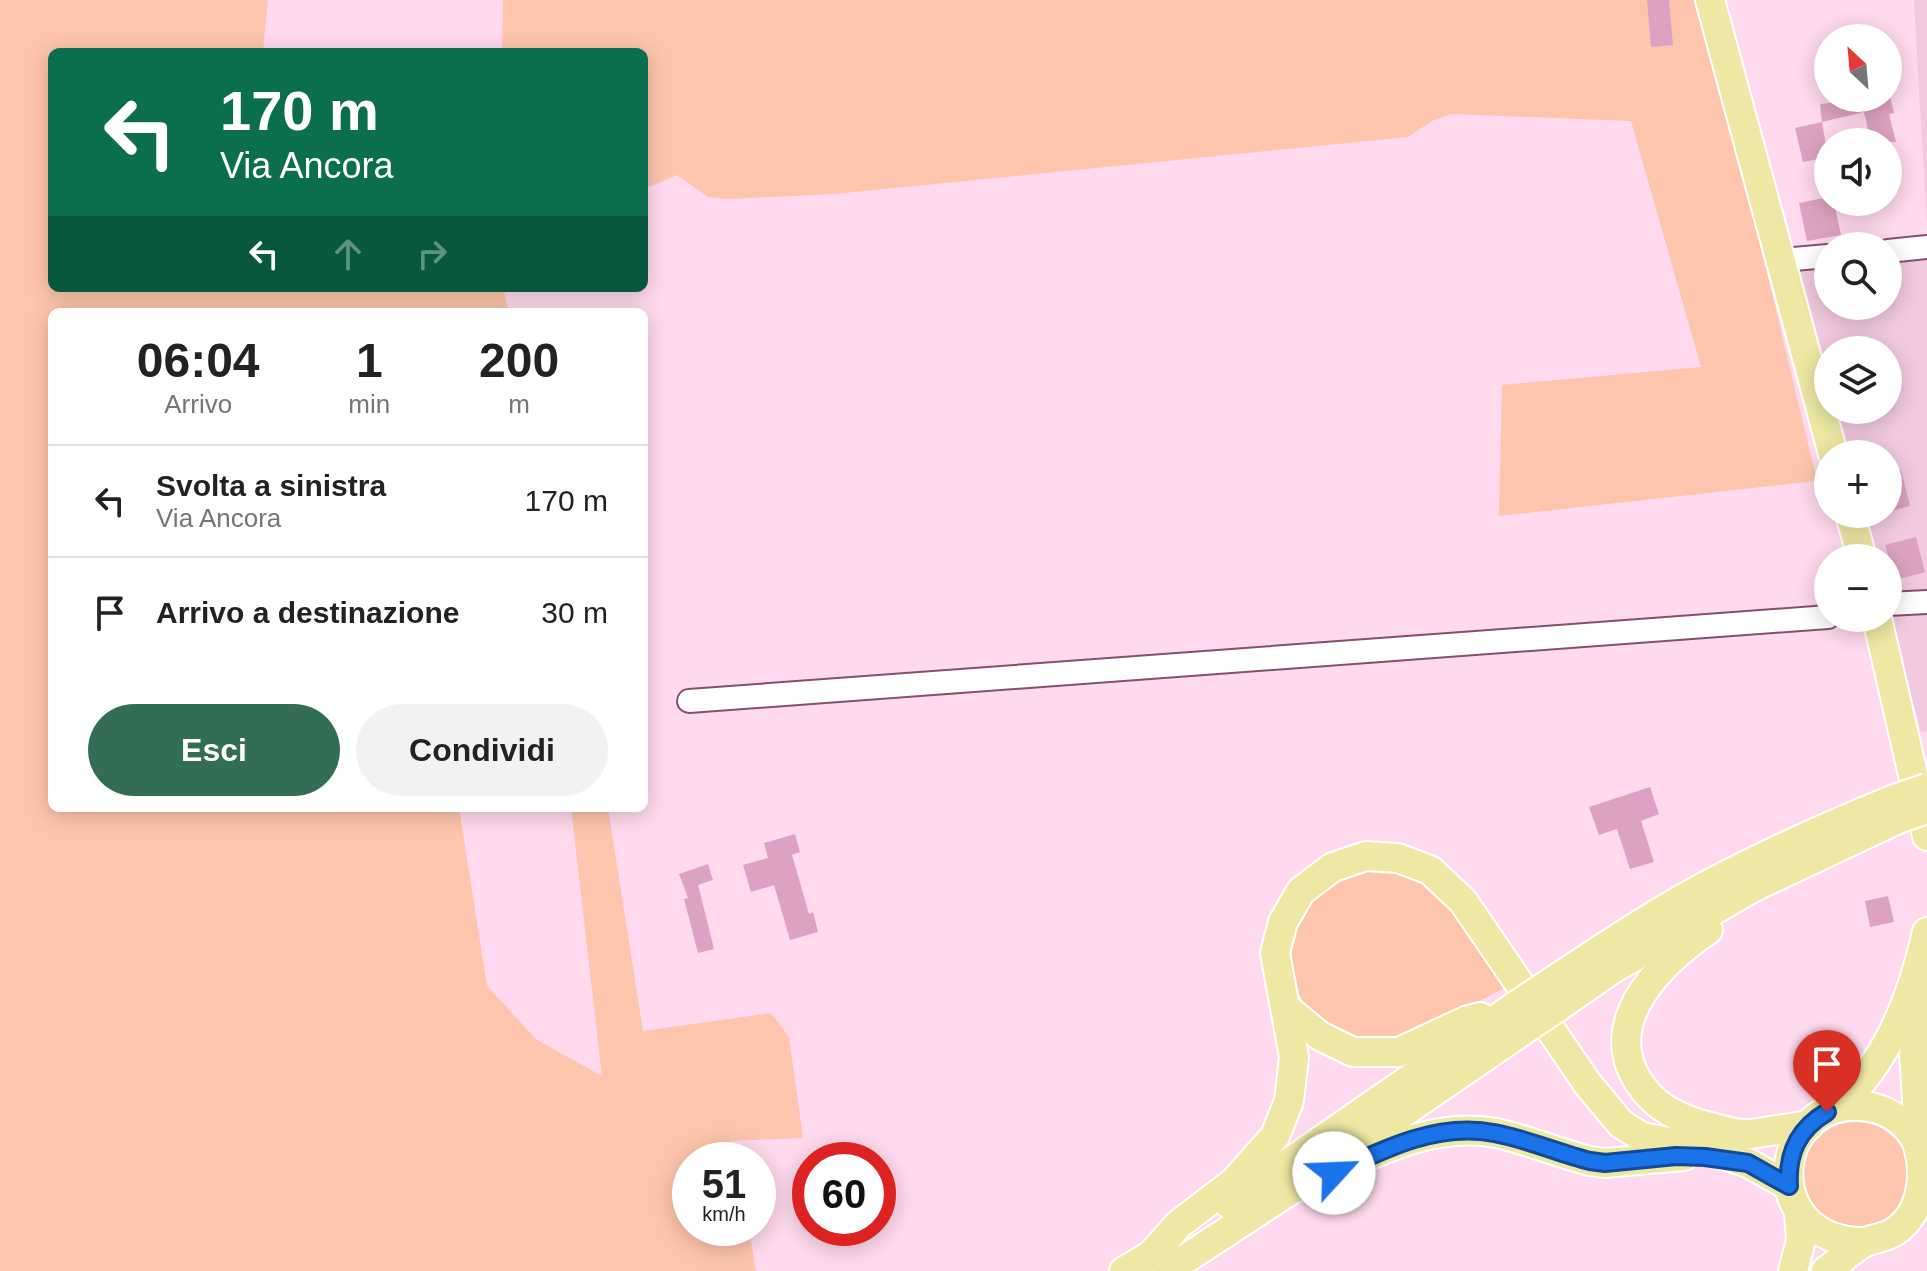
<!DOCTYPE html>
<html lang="it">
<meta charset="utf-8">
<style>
body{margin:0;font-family:Arial,sans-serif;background:#f2f2f2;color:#222;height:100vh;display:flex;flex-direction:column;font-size:30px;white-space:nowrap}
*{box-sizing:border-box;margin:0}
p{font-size:26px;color:#767676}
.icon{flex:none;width:44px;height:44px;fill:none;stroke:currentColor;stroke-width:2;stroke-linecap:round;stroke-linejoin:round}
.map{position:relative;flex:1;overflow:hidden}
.drawer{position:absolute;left:48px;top:308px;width:600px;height:504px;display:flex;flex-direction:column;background:#fff;border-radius:12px;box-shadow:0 4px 20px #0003}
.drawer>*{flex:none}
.top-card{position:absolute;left:48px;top:48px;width:600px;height:244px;border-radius:12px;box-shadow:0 4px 20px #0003;background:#0b6e4f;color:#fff;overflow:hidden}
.needle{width:52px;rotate:334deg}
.controls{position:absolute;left:1814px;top:24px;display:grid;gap:16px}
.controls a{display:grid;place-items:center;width:88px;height:88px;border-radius:50%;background:#fff;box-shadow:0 4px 20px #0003;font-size:40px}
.speed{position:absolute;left:672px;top:1142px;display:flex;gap:16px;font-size:40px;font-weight:700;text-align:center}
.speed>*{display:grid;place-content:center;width:104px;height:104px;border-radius:50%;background:#fff;box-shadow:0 4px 20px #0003;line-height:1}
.speed small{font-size:20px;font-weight:400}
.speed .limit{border:12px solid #d22;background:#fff;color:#111}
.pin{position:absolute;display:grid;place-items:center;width:68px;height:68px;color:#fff;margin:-82px -34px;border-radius:50% 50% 50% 0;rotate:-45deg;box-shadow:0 0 8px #0007}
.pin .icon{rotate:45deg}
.me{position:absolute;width:88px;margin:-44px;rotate:65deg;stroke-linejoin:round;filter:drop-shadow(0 0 6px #0008)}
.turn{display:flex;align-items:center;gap:28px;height:168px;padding:0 40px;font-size:36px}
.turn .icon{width:104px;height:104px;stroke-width:2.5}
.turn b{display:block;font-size:56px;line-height:68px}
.lanes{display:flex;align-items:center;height:76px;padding:0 40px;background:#0003;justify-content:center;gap:40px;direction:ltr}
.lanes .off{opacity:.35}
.eta{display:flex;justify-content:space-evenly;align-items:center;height:136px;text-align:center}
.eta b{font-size:48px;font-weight:700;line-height:56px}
.cta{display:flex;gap:16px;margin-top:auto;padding:16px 40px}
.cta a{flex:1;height:92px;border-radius:48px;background:#336d55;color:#fff;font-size:32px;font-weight:700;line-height:92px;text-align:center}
.cta a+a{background:#f2f2f2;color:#222}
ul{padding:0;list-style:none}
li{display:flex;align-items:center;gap:24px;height:112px;padding:0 40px;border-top:2px solid #e0e0e0}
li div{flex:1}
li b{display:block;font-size:30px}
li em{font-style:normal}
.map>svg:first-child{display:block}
</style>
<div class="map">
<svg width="1927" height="1271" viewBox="0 0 1927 1271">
<rect width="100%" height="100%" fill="#ffd9ed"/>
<g fill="#f2c9e0" fill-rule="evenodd">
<path d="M1914,0H1927V224L1919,91Z"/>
<path d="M1927,237V731L1921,732L1888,609V558H1874L1863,514H1888V454H1847L1835,410H1888V350H1828V384L1792,248ZM1828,246H1888V306H1828Z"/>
</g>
<g fill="#fdc5ad">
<path d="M0,0H268L263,52H52V288H503L509,312H52V808H459L487,986L537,1040L602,1076L571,808H608L643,1031L771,1013L789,1037L803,1138L730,1141L734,1160H690V1228H749L756,1271H0Z"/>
<path d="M503,0H1696L1726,102L1817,481L1499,516L1502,385L1701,367L1631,121L1451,114L1432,121L1408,137L834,194L729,199L708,197L677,175L644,189V52H502Z"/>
<path d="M1362,869C1383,871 1404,872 1423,880C1443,889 1492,964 1508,986L1395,1045L1357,1041L1328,1030L1304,1004L1290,973L1292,937L1304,905L1329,882Z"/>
<circle cx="1856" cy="1175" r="53"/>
</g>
<g fill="#dda2c3">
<path d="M1647,0H1669L1673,45L1651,47Z"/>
<path d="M1890,97L1894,113L1889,114L1896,142H1871L1864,112L1822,122L1820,104Z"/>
<path d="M1822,122L1828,157L1803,162L1795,128Z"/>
<path d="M1828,197V202H1834L1841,235L1807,241L1799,203Z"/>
<path d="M1901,470L1910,506L1888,512V474Z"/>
<path d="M1916,537L1925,572L1895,580L1885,545Z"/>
<path d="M1650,787L1659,814L1641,821L1654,862L1630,869L1617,829L1599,835L1589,807Z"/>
<path d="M795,834L800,852L792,855L809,914L813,912L818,932L790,940L774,885L751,892L743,865L768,858L764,843Z"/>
<path d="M708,864L713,880L698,885L714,949L698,953L684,899L688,898L679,874Z"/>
<path d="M1888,896L1894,922L1870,927L1865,901Z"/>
</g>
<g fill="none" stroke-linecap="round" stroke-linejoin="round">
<g stroke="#85506f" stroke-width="26">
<g id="minor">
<path d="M1888,251L1927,247"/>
<path d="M1782,260L1828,256"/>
<path d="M1888,604L1927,602"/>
<path d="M689,701L1828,617"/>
</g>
</g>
<g stroke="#fff" stroke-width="32">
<g id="major">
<path d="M1710,0L1833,454"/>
<path d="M1850,514L1862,558"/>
<path d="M1877,618L1927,836"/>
<path d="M1708,930C1661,962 1600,1021 1638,1081C1645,1092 1653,1101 1664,1108C1685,1122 1710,1127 1734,1133"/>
<path d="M1541,989C1598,951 1657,911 1719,879C1775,850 1833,824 1892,800"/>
<path d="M1286,1008L1320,1036L1353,1052H1399L1468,1020L1480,1017"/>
<path d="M1555,1009L1611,970L1754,887L1898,819"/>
<path d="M1837,1108C1889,1059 1911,1001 1927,932"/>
<path d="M1718,1133L1751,1134L1809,1125"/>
<path d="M1920,1148L1914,1053L1923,994"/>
<path d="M1343,1154L1531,1025"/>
<path d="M1292,1189C1356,1164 1425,1119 1496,1133C1528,1140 1559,1153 1590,1161L1605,1163L1684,1156"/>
<path d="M1229,1204L1517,1005"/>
<path d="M1151,1255L1179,1224L1234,1182L1275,1136L1289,1101L1294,1057L1275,953L1283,922L1301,891L1333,867L1366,856L1398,858L1430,870L1463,901L1587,1083L1621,1124L1642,1137L1706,1149L1748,1163L1789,1186"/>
<path d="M1124,1271L1165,1247"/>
<path d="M1167,1271L1306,1180"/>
<path d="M1793,1271L1801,1240L1799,1212"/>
<path d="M1826,1271C1837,1263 1848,1253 1860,1245C1870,1238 1883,1239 1894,1232C1924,1213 1927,1171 1916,1140C1905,1120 1884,1107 1861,1106C1770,1100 1758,1241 1863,1242"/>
</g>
</g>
<use href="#minor" stroke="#fff" stroke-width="22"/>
<use href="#major" stroke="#eee8a4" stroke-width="28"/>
<g stroke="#fff" stroke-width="32" stroke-linecap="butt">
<g id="major-bridge">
<path d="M1892,800L1927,788"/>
<path d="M1898,819L1927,809"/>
<path d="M1517,1005L1541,989"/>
<path d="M1531,1025L1555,1009"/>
</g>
</g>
<use href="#major-bridge" stroke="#eee8a4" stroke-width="28"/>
</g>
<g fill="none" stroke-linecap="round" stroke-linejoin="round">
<g stroke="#114b97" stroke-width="20">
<path id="route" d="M1334,1173C1384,1149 1437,1122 1494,1133C1527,1139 1558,1153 1590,1161L1605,1163L1676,1156L1705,1157L1748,1163L1789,1186C1787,1153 1798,1129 1827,1112"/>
</g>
<use href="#route" stroke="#1a73e8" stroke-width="14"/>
</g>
</svg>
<div class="controls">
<a><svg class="needle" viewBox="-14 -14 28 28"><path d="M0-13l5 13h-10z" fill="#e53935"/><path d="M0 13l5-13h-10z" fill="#767676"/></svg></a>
<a><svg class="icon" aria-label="sound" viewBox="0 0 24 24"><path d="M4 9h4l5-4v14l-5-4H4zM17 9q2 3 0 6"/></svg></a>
<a><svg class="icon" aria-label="search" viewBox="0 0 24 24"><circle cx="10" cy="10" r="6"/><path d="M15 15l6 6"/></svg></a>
<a><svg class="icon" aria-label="layers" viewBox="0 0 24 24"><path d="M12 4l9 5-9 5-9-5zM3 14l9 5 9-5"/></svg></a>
<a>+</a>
<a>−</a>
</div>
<div class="speed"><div>51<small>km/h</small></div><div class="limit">60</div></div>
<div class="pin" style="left:1827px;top:1112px;background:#d93025"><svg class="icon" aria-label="arrive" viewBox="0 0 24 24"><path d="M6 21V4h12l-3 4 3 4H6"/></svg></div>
<svg class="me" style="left:1334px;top:1173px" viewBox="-20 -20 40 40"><circle r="19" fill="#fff"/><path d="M0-13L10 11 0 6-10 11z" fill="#1a73e8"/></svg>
<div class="top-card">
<div class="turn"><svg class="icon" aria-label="left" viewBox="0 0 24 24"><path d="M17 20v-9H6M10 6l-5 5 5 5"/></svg><div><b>170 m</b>Via Ancora</div></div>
<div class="lanes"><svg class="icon" aria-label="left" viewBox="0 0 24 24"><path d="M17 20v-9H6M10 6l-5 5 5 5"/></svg><svg class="icon off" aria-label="ahead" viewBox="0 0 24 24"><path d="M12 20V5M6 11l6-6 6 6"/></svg><svg class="icon off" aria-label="right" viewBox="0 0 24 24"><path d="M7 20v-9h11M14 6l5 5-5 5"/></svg></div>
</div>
<section class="drawer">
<div class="eta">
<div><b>06:04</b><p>Arrivo</p></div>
<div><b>1</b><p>min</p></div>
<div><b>200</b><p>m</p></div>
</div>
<ul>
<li><svg class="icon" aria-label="left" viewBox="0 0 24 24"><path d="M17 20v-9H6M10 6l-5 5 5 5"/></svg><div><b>Svolta a sinistra</b><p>Via Ancora</p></div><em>170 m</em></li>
<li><svg class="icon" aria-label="arrive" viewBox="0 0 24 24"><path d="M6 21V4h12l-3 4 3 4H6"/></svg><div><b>Arrivo a destinazione</b></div><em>30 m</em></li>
</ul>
<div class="cta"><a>Esci</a><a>Condividi</a></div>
</section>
</div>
